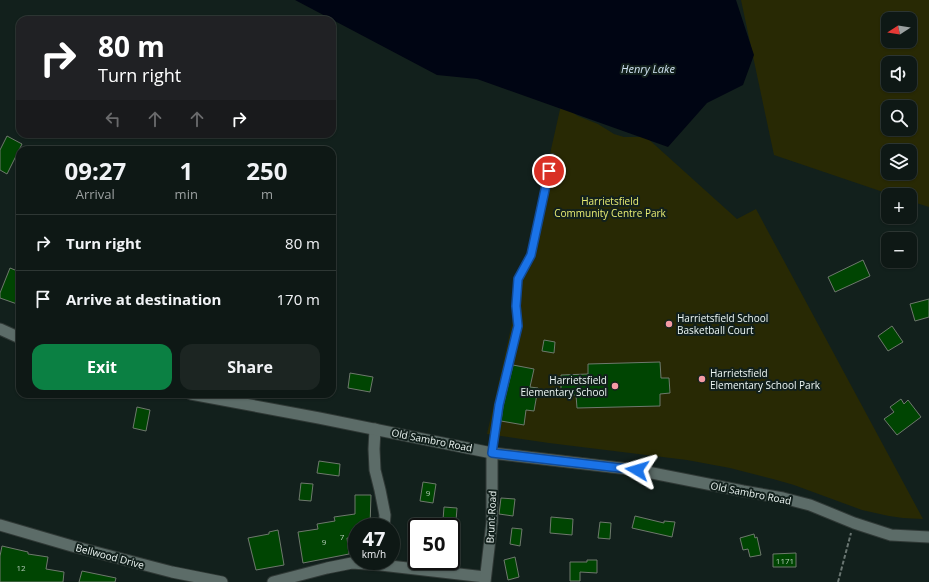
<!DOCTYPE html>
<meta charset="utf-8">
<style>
body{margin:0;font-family:"Open Sans",sans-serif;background:#1c2522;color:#f1f3f6;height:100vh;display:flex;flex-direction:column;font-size:15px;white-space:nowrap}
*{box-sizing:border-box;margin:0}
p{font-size:13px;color:#9ba0a0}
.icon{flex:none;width:22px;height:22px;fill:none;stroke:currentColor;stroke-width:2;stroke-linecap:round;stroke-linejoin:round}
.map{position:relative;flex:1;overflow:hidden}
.side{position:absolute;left:16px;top:146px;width:320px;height:252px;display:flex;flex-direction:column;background:#0e1815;border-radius:12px;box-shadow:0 1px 3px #0004,0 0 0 1px #2e3734}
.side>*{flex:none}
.hud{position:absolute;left:16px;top:16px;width:320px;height:122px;border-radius:12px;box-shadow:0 1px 3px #0004,0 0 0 1px #2e3734;background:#202124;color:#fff;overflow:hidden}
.needle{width:26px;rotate:258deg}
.buttons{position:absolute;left:881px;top:12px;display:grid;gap:8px}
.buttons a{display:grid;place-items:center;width:36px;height:36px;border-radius:8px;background:#0e1815;box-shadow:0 1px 3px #0004,0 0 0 1px #2e3734;font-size:20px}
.speed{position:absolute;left:348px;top:518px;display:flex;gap:8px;font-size:20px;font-weight:700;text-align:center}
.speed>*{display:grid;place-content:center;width:52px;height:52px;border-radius:50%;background:#0e1815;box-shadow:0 1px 3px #0004,0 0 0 1px #2e3734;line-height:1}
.speed small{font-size:10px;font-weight:400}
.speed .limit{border:2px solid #111;border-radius:6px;background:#fff;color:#111}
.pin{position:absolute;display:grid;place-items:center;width:34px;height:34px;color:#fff;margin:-17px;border:2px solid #fff;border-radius:50%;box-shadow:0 1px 4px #0007}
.me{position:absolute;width:44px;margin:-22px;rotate:277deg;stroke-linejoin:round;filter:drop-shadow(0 0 3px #0008)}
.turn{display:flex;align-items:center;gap:14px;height:84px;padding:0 16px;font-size:18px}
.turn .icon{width:52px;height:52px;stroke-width:2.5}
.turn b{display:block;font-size:28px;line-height:34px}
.lanes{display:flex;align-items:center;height:38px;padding:0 16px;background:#0003;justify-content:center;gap:20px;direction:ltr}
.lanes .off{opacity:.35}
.eta{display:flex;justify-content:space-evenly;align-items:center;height:68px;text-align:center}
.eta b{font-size:24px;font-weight:700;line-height:28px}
.primary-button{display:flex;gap:8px;margin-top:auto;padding:8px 16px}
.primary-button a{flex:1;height:46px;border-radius:12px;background:#0b8043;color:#fff;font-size:16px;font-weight:700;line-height:46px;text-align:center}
.primary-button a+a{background:#1c2522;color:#f1f3f6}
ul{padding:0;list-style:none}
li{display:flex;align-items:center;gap:12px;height:56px;padding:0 16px;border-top:1px solid #2e3734}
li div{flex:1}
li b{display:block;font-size:15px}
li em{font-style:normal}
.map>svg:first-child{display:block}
</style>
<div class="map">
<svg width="929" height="582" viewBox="0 0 929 582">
<rect width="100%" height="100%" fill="#12201c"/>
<g fill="#282904" fill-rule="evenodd">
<path d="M741,0H929V207L910,201V195H892L774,155ZM888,19H910V41H888ZM888,63H910V85H888ZM888,107H910V129H888ZM888,151H910V173H888Z"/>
<path d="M561,105L578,116L598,124L614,134L624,137H640L645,136L737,219L756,209L923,519L903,518L889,516L862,510L794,485L773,479L730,468L687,460L549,443L487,434Z"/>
</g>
<path fill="#000513" d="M295,0H736L754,55L743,85L707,103L668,147L477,79L437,75Z"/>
<g fill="#004502" stroke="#6e786d">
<path d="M7,136L22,144L7,174L0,170V150Z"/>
<path d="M863,260L870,276L835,292L828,277Z"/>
<path d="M10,268L20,272V305L0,298V293Z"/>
<path d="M929,299V317L915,321L910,304Z"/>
<path d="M892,326L903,342L888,351L878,336Z"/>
<path d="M544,340L555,342L554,353L542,351Z"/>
<path d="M660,362L661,378H669L670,393L660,394V406L577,408L576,395H561V375L588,374V364Z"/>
<path d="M513,365L534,369L530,387L538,388L534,411L526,410L524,425L501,421L503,406Z"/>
<path d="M350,373L373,377L370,392L348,388Z"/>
<path d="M901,399L904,404L908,400L921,417L897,435L884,419L894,412L890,407Z"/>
<path d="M137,407L150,410L146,431L133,428Z"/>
<path d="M319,461L340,464L339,476L317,473Z"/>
<path d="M423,482L436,484L433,503L420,501Z"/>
<path d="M301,483L313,484L311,501L299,500Z"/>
<path d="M355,495H371L370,527H357V539L347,538L349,554L303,563L298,532L318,529L317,524L335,521L334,517L355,514Z"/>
<path d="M501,498L515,499L513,516L499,514Z"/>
<path d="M444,507L457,508L456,521L443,520Z"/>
<path d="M635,516L664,523V521L675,522L672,537L632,528Z"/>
<path d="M551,517L573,519L572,535L550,533Z"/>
<path d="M600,522L611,523L610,539L598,538Z"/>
<path d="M512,528L522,529L520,546L510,544Z"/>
<path d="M278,530L284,565L256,570L248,538L269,534V532Z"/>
<path d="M754,534L755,538L757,537L761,555L750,557L748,549L743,550L740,538Z"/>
<path d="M2,546L28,552V554L48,557L46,569L64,572L63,582H0V556Z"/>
<path d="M796,553V567H773V554Z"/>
<path d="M515,557L519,577L508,580L504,560Z"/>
<path d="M587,560H597V573L580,572V581H570V562H587Z"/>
<path d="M82,571L116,578L115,582H79Z"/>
</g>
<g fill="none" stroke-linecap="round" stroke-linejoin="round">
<g stroke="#303936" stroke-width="8">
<path id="service" d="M492,453L499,405L518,326L516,306L518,279L531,255L552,157"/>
</g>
<g stroke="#303936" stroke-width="13">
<g id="minor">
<path d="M375,429L374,449L375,470L380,490L385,515L384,527"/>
<path d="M0,525L72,546L172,572L222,582"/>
<path d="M273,582L327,568L352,563L381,565L485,577"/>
<path d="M485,582L492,522V453"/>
</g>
</g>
<g stroke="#303936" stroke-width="13">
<g id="secondary">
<path d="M0,329L20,338"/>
<path d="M191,394L319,418L492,453L637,470L743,491L783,498L810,505L854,523L891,535L929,537"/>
</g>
</g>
<path stroke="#6a7672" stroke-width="2" stroke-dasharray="4 2" stroke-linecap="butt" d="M838,582L851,533"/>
<use href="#service" stroke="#5c6c68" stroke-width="6"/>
<use href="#minor" stroke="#5c6c68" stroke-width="11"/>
<use href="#secondary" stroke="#5c6c68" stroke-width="11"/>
</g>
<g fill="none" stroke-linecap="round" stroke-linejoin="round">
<g stroke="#114b97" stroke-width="10">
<path id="route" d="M549,171L531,255L518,279L516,306L518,326L499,405L492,453L637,470"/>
</g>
<use href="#route" stroke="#1a73e8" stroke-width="7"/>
</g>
<g fill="#f49aa4" stroke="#12201c" stroke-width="1.5">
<circle cx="669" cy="324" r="4"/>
<circle cx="702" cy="379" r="4"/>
<circle cx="615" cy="386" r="4"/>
</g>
<g text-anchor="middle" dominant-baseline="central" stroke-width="4" stroke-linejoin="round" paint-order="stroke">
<g font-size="8" fill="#b2cab8">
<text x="428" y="492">9</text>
<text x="342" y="536">7</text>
<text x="324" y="541">9</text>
<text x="785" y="560">1171</text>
<text x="21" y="567">12</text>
</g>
<g font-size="10" fill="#e9ed73" stroke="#12201c">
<text x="610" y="201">Harrietsfield<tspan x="610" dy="12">Community Centre Park</tspan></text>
</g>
<g font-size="10" fill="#eef7f4" stroke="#12201c" text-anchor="start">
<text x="677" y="318">Harrietsfield School<tspan x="677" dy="12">Basketball Court</tspan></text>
<text x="710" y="373">Harrietsfield<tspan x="710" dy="12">Elementary School Park</tspan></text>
<text x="607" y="380" text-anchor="end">Harrietsfield<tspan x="607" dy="12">Elementary School</tspan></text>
</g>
<g font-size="10" fill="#eef7f4" stroke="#12201c">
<text transform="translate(432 440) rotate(11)">Old Sambro Road</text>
<text transform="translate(751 493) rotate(11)">Old Sambro Road</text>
<text transform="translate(491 517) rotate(-87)">Brunt Road</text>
<text transform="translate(110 556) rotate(15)">Bellwood Drive</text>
</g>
<g font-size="11" font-style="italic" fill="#d0e3f2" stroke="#12201c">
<text x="648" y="68">Henry Lake</text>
</g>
</g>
</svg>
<div class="buttons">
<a><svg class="needle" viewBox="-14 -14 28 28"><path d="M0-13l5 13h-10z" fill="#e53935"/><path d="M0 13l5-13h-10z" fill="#9ba0a0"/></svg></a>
<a><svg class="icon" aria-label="sound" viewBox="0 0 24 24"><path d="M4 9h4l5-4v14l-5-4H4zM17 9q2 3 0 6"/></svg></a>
<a><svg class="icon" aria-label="search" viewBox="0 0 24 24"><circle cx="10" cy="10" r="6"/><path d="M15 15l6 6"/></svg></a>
<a><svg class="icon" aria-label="layers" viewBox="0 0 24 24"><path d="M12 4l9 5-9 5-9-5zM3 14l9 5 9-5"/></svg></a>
<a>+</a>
<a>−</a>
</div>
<div class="speed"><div>47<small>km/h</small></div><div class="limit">50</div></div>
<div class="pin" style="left:549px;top:171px;background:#d93025"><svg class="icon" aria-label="arrive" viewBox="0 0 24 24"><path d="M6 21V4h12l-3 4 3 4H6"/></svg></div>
<svg class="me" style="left:637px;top:470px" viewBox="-20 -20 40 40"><path d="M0-17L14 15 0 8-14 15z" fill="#1a73e8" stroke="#fff" stroke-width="4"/></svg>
<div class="hud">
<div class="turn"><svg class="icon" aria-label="right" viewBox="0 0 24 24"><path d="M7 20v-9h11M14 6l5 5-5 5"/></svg><div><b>80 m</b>Turn right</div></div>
<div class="lanes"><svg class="icon off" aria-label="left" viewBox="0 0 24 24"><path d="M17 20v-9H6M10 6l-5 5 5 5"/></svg><svg class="icon off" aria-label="ahead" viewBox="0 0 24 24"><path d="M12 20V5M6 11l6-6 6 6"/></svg><svg class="icon off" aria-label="ahead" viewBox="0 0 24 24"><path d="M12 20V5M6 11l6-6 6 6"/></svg><svg class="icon" aria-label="right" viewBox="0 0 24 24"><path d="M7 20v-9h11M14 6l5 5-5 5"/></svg></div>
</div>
<section class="side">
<div class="eta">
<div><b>09:27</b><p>Arrival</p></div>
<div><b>1</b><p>min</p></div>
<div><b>250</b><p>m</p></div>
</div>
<ul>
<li><svg class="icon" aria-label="right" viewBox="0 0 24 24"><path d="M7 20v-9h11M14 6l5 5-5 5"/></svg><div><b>Turn right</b></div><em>80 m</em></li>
<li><svg class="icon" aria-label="arrive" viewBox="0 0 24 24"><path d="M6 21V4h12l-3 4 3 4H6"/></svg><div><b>Arrive at destination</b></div><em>170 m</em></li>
</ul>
<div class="primary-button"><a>Exit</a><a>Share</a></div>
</section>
</div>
